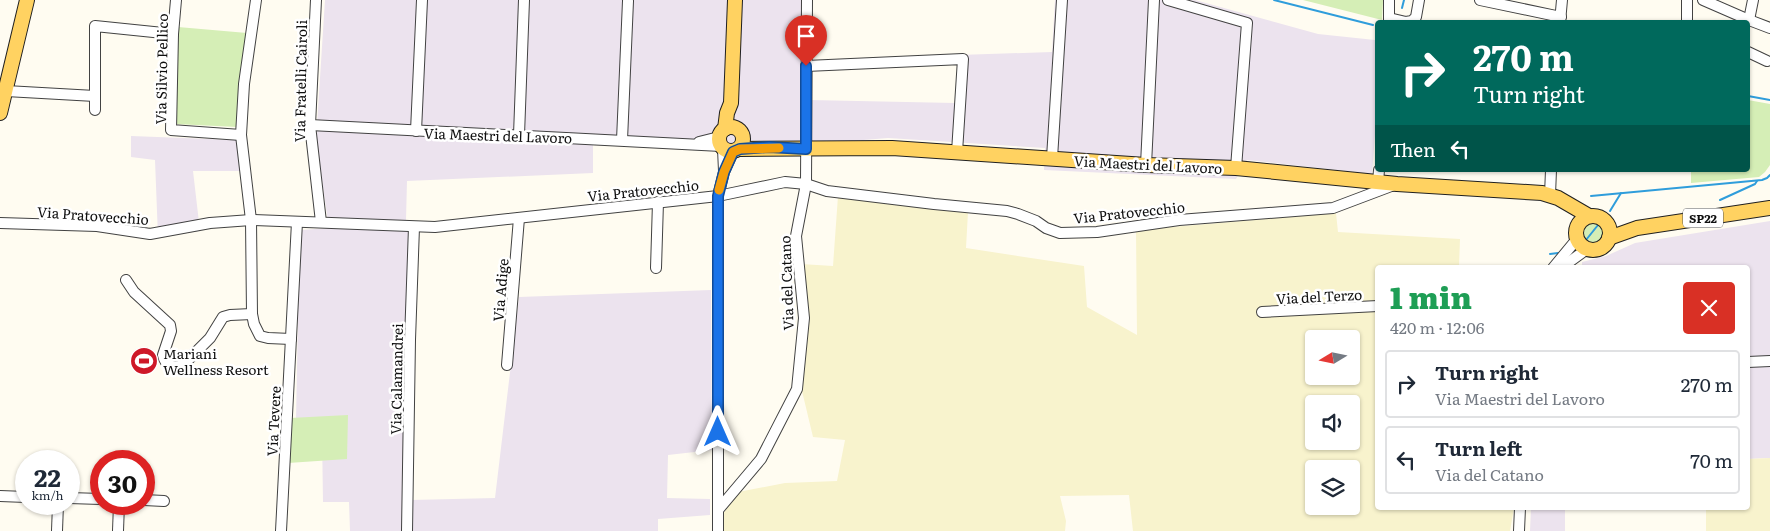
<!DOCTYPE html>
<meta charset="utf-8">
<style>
body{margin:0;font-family:Literata,serif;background:#f6f6f7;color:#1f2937;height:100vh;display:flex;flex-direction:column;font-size:19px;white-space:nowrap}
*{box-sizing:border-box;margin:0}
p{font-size:16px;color:#747a83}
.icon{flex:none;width:28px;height:28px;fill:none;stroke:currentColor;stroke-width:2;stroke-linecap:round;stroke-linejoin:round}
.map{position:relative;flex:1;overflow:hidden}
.details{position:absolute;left:1375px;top:265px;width:375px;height:245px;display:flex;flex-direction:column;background:#fff;border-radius:5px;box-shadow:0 1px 4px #0004}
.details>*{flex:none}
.hud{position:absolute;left:1375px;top:20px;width:375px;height:152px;border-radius:5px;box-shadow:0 1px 4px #0004;background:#00695c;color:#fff;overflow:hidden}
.needle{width:32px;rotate:260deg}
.fabs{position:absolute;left:1305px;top:330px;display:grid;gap:10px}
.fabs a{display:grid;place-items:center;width:55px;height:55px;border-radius:5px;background:#fff;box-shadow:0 1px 4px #0004;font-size:25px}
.speed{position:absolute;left:15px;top:450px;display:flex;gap:10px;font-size:25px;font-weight:700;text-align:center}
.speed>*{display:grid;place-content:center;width:65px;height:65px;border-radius:50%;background:#fff;box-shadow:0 1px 4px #0004;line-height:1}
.speed small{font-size:12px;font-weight:400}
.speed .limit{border:8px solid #d22;background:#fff;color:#111}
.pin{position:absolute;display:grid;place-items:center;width:42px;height:42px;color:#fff;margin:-51px -21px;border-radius:50% 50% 50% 0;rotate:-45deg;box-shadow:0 0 5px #0007}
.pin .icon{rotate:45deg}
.me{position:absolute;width:55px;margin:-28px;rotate:0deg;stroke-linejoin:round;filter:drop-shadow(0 0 4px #0008)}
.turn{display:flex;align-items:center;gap:18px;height:105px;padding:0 15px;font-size:22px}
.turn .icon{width:65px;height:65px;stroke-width:2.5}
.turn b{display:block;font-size:35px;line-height:42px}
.then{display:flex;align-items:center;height:48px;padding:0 15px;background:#0003;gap:10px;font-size:19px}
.round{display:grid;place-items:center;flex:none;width:52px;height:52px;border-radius:5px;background:#f6f6f7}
.headline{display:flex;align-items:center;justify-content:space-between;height:85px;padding:0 15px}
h1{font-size:30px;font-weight:800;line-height:38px;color:#1e9e55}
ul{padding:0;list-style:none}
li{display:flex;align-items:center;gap:15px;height:68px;margin:0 10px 8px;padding:0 5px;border:2px solid #e0e1e3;border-radius:5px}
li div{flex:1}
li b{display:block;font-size:19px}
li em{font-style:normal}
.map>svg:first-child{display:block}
</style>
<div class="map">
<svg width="1770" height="531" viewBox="0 0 1770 531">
<rect width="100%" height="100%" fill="#fffcf1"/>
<g fill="#ece3ee">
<path d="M325,0H810L809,100L955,103L959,55L1052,52L1055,0H1195L1318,34L1375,40L1377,45V108L1372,174L1247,160L1236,179L1044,170L1045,148L888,138L728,151L593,145V173L407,181L406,220L418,236L411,500L495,498L519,297L711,290L712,450L668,455L667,498L710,499V515L658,519V531H350L349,502H323L322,435L296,420L299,263L301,230L329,228L316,140Z"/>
<path d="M131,136L236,140L242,171H193L200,231L158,237L155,160L131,157Z"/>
<path d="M1770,221V458L1748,459V268H1582V262L1606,256L1635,243Z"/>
<path d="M1531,508H1565V531H1530Z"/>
</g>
<g fill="#f8f3cd" fill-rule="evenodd">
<path d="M838,196L968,212L966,248L1084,266L1087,307L1137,335L1136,230L1336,213L1338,232L1460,239L1459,267L1378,268V508H1514L1510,531H1133L1129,495L1060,496L1066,521L1065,531H723V514L738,492L785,483L837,481L845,440L813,437L802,391L806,319L801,264L833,266ZM1314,339H1351V376H1314ZM1314,404H1351V441H1314ZM1314,469H1351V506H1314Z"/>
<path d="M1770,458V531H1706V508H1748V459Z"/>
</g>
<g fill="#d5eeb6">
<path d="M1303,0H1383L1382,20Z"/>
<path d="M178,27L247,33L237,127L175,124Z"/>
<path d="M1748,100L1770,104V165L1765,172L1759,177L1691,183V170H1748Z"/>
<circle cx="1592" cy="233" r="11"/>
<path d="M348,415L347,459L288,463L290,418Z"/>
</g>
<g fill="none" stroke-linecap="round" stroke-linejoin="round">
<g stroke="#2f9ddb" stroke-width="2">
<path d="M1274,0L1373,25"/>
<path d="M1402,8L1404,0"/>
<path d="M1748,96L1770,100"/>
<path d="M1591,196L1762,180L1767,178L1770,175"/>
<path d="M1720,200L1755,184L1757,181"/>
<path d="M1610,211L1621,193"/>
<path d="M1586,240L1598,225"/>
<path d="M1550,254L1558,253"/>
</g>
<g stroke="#424242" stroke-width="12">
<g id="minor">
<path d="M176,0L173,34L171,130L241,135"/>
<path d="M256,0L244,84L241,135L251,220L252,314L254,324L260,336L268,338L291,339"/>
<path d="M316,0L310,125L321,222"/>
<path d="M1168,0L1247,23L1236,168"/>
<path d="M1480,0L1561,17"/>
<path d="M1703,0L1749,20L1770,28"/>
<path d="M1389,18L1406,22L1412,21L1416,17L1419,0"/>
<path d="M1749,20L1753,0"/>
<path d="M1389,22V0"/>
<path d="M1560,22L1562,0"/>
<path d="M1687,22V0"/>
<path d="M1748,52L1767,61"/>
<path d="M806,66L963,59L957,152"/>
<path d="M6,91L95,96"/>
<path d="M95,110V26L173,34"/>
<path d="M310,125L721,146"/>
<path d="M416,131L422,0"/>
<path d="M519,135L524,0"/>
<path d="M622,140L628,1"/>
<path d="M699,142L719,137"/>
<path d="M723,149L724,171"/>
<path d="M1052,158L1062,0"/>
<path d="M1146,165L1154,0"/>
<path d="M1378,182L1379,170"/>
<path d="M1550,195L1551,170"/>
<path d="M0,223L97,226L150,234L210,223L251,220L435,227L718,196L785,182L806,184L827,191L934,204L1007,211L1018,214L1036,221L1046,228L1060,233L1097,232L1179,220L1333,208L1394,185"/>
<path d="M656,268L658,202"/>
<path d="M1553,268L1577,239"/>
<path d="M1561,268L1587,249"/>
<path d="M126,280L134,292L170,325L171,331L163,355C165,366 175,370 185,363L210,338L223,317L230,315L252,314"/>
<path d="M1262,312L1378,306"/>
<path d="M1748,362L1770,361"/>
<path d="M507,365L519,218"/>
<path d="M0,496L26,497"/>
<path d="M69,498L101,499"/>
<path d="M144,500L164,501"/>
<path d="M718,510L761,459L797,389L804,318L796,236L806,184L807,0"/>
<path d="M57,531L58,504"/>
<path d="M118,531L119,504"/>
<path d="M281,531L297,222"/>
<path d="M407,531L410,340L414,227"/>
<path d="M718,531V196L724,172L733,152"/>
<path d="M1519,531L1520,508"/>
</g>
</g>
<g stroke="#202020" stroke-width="16">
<g id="major">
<path d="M0,113L27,0"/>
<circle cx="731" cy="139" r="12"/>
<path d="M725,129L727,113L731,103L735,0"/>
<path d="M740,149L892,148L1146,165L1236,168L1397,184L1542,193L1558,198L1589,216"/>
<circle cx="1593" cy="233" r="17"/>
<path d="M1609,238L1637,228L1770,208"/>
</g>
</g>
<use href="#minor" stroke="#fff" stroke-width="10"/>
<use href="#major" stroke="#ffd261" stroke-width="14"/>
</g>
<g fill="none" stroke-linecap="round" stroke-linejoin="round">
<g stroke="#114b97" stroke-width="12">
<path id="route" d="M718,432V196L724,172L733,152L740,149L769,147L806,149V66"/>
</g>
<use href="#route" stroke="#1a73e8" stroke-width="9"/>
<path stroke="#f59e0b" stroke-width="9" d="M719,190L724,172L733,152L740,149L779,148"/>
</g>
<defs>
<g id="stadium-disc" transform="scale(1.4375)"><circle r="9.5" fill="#ce1828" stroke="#fff"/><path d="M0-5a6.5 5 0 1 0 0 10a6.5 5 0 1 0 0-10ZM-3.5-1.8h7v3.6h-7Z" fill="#fff"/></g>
</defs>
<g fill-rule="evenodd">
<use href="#stadium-disc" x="144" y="361"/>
</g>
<g text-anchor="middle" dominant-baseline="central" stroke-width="5" stroke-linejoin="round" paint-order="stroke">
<rect fill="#fff" stroke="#575757" stroke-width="1" x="1683" y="208.5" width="40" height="19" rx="4"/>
<g font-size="12" font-weight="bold" fill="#0f0f0f">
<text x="1703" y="218">SP22</text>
</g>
<g font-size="14" fill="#0f0f0f" stroke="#fff">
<text transform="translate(161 69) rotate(-89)">Via Silvio Pellico</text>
<text transform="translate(300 81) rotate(-89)">Via Fratelli Cairoli</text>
<text transform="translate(498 135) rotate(2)">Via Maestri del Lavoro</text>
<text transform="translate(1148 164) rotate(3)">Via Maestri del Lavoro</text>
<text transform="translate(643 190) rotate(-6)">Via Pratovecchio</text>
<text transform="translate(1129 212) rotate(-6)">Via Pratovecchio</text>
<text transform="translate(93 215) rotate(4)">Via Pratovecchio</text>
<text transform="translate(786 283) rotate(-92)">Via del Catano</text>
<text transform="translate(500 290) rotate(-85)">Via Adige</text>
<text transform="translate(1319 296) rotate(-3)">Via del Terzo</text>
<text transform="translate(396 379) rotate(-89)">Via Calamandrei</text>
<text transform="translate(273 421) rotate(-87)">Via Tevere</text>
</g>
<g font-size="14" fill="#0f0f0f" stroke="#fff" text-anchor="start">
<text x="163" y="353">Mariani<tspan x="163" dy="16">Wellness Resort</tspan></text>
</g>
</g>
</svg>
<div class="fabs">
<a><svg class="needle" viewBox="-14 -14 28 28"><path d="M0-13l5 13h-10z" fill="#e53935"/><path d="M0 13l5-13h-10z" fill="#747a83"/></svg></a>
<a><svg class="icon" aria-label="sound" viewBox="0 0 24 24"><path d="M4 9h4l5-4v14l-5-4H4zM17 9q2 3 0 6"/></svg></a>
<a><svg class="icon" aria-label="layers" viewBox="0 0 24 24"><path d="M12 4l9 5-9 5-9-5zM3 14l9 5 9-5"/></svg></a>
</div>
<div class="speed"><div>22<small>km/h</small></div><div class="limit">30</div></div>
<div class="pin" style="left:806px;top:66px;background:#d93025"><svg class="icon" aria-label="arrive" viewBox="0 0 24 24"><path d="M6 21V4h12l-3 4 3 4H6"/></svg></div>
<svg class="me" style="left:718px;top:432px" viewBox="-20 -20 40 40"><path d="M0-17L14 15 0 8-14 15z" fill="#1a73e8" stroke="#fff" stroke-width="4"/></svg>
<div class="hud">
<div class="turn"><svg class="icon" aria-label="right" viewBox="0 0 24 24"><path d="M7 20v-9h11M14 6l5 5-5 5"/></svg><div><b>270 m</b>Turn right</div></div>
<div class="then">Then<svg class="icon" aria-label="left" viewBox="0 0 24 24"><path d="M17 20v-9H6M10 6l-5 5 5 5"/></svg></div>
</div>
<section class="details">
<div class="headline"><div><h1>1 min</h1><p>420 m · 12:06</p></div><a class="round" style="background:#d93025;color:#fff"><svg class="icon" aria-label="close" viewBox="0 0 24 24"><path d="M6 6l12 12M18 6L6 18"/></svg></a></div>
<ul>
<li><svg class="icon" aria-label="right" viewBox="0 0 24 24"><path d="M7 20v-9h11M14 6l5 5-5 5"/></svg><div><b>Turn right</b><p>Via Maestri del Lavoro</p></div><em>270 m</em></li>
<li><svg class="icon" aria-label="left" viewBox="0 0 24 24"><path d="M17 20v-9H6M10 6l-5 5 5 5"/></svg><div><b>Turn left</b><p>Via del Catano</p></div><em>70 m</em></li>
</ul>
</section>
</div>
